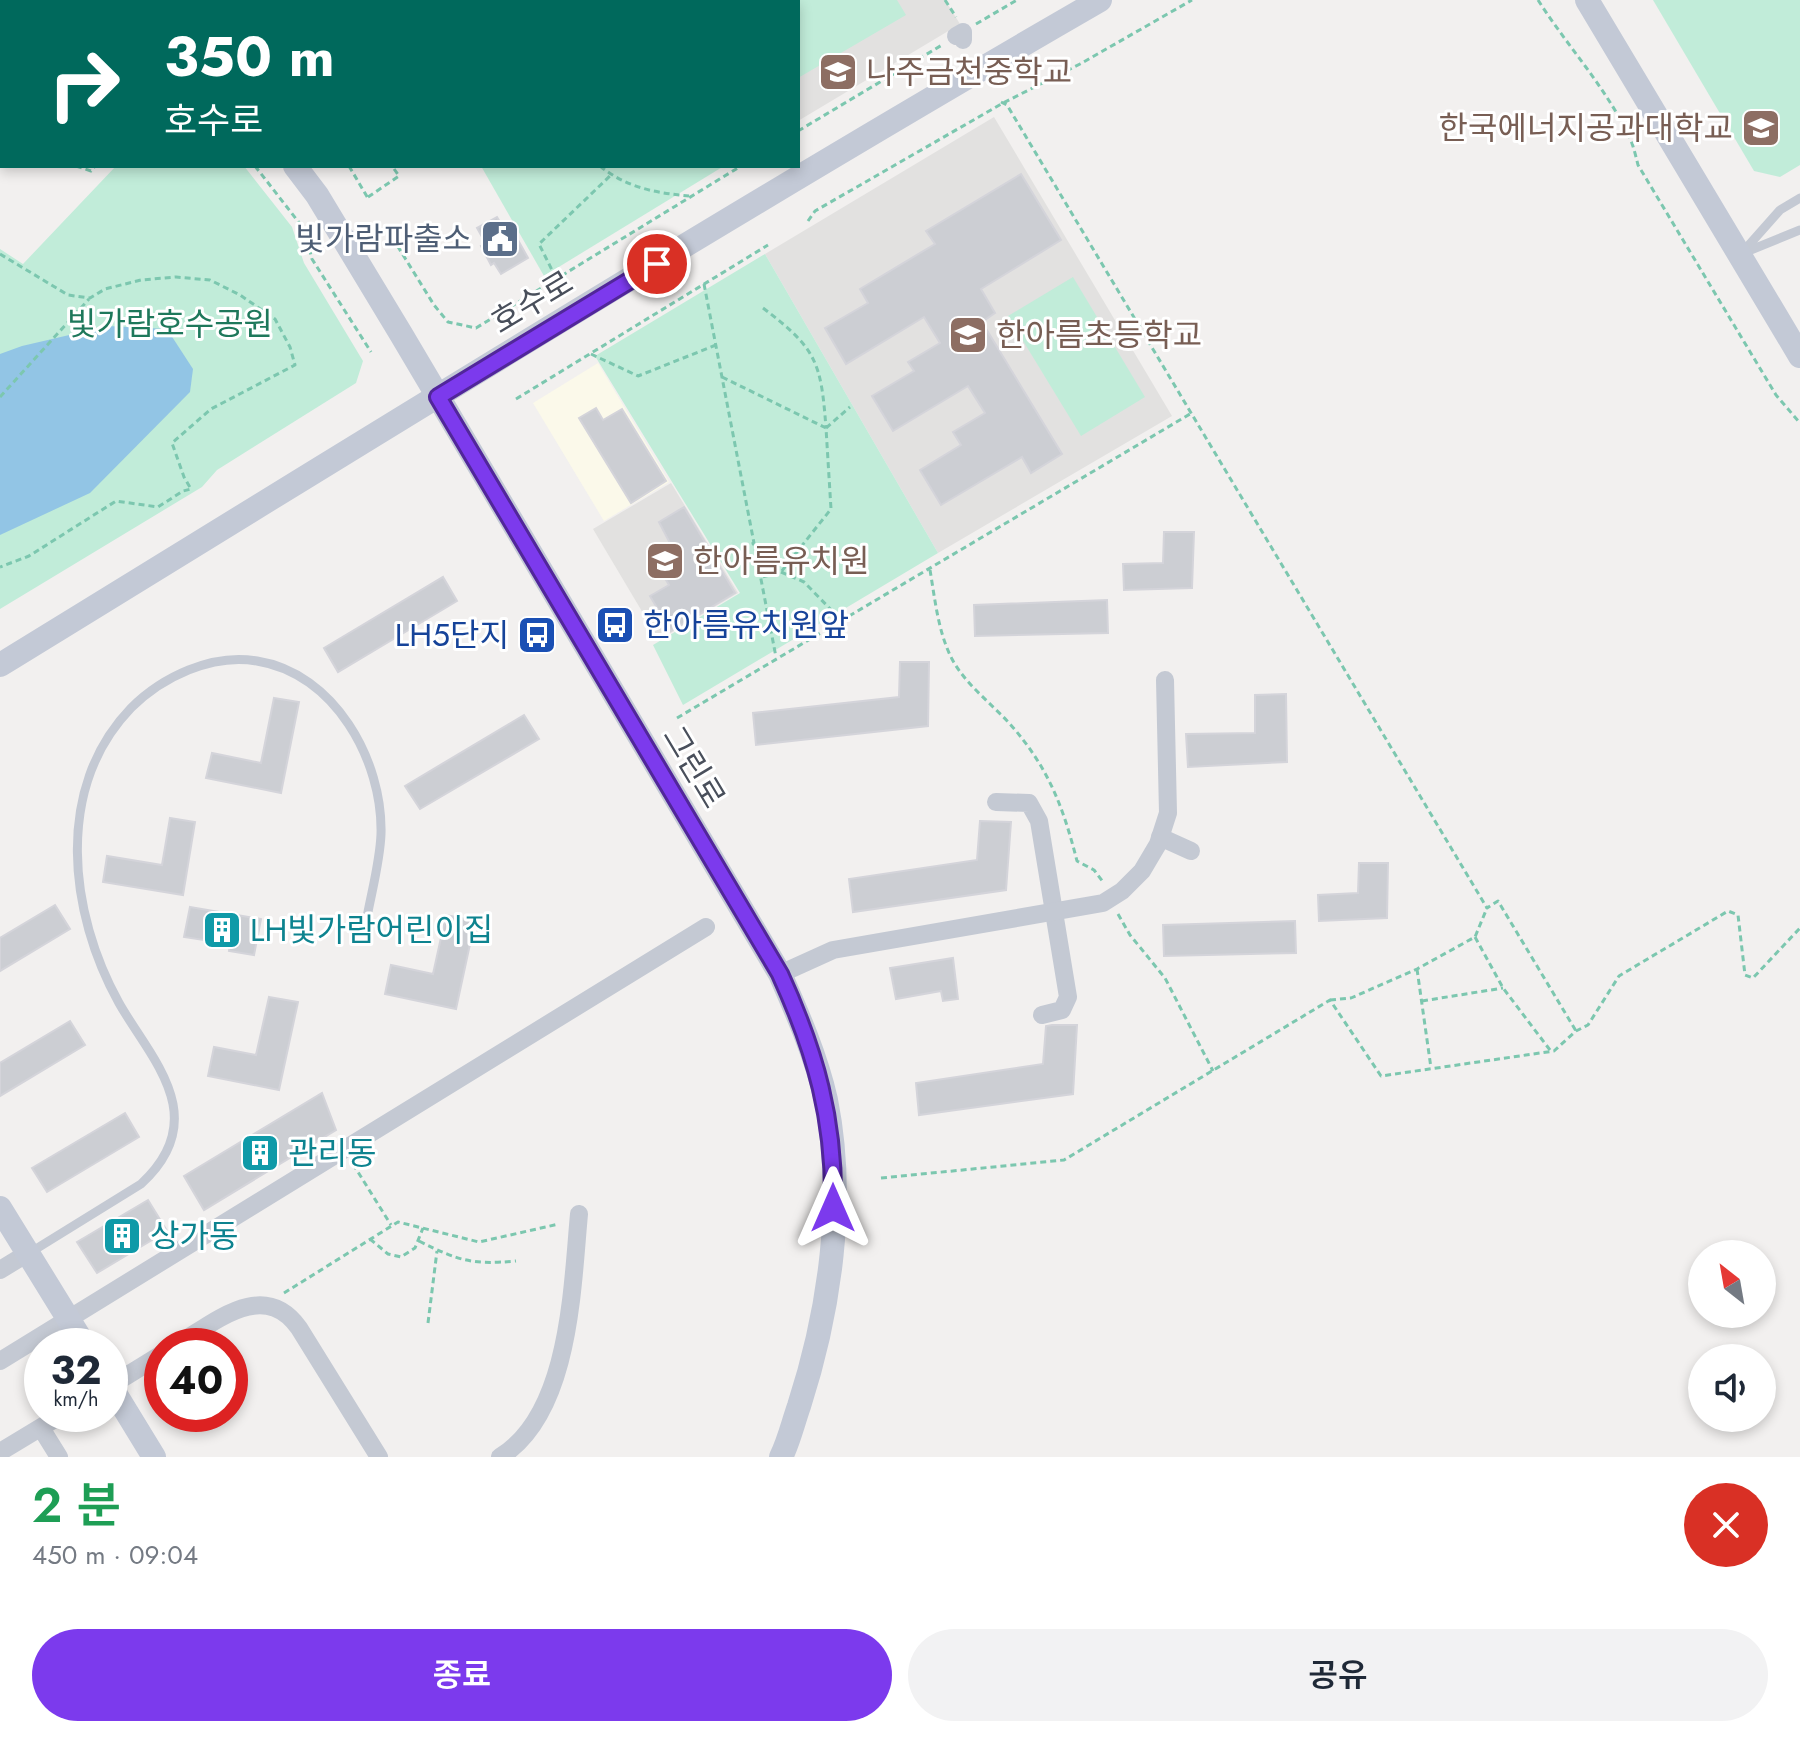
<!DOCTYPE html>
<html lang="ko">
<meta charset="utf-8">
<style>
body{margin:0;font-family:Jost,"Noto Sans KR",sans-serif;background:#f2f2f3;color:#1f2937;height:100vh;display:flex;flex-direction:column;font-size:30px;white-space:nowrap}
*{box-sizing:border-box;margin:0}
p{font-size:26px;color:#747a83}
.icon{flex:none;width:44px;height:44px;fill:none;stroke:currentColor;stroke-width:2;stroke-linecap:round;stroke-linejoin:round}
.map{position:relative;height:1457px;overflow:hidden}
.details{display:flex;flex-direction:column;background:#fff;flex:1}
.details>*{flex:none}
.top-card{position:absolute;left:0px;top:0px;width:800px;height:168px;box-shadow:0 4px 12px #0003;background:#00695c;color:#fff;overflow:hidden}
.needle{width:52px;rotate:329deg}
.controls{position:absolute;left:1688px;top:1240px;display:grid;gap:16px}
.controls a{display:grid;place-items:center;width:88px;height:88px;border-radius:50%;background:#fff;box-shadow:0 4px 12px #0003;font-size:40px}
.speed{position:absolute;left:24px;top:1328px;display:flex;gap:16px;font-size:40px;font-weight:700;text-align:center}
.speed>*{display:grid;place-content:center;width:104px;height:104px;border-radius:50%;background:#fff;box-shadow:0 4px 12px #0003;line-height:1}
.speed small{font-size:20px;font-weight:400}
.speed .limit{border:12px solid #d22;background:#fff;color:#111}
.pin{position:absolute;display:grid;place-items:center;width:68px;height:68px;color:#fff;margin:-34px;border:4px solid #fff;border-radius:50%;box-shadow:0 2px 8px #0007}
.me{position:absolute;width:88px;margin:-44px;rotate:0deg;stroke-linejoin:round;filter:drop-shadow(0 0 6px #0008)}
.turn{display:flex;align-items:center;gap:28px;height:168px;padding:0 32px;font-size:36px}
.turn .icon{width:104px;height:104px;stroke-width:2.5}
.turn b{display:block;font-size:56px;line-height:68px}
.round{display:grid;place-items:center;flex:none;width:84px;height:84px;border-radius:42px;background:#f2f2f3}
.head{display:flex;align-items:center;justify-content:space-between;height:136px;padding:0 32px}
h1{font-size:48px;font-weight:600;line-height:60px;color:#1e9e55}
.action{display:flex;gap:16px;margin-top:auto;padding:16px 32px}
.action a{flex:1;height:92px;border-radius:48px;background:#7c3aed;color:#fff;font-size:32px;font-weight:600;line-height:92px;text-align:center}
.action a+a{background:#f2f2f3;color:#1f2937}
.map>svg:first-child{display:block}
</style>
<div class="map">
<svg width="1800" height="1457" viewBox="0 0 1800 1457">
<rect width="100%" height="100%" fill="#f2f0ef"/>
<path fill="#fbf9ea" d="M598,363L669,482L604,521L533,403Z"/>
<g fill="#e2e1e0">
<path d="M621,0H945L960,24L798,121V2Z"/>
<path d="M994,117L1172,416L938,553L765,254Z"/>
<path d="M671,483L738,593L659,640L593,529Z"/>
</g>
<g fill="#c1ecd9">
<path d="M276,0H621L623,2H273Z"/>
<path d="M726,0H897L906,15L798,78V2H723Z"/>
<path d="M1653,0H1800V165L1780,177L1754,171Z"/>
<path d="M116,166H244L292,227L304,263L363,361L356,383L217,470L202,487L0,609V249L23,264Z"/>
<path d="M481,166H724L544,276Z"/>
<path d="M765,254L938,553L683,705L653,645L740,593L595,356Z"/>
<path d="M1073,277L1145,397L1081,436L1008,316Z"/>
</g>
<path fill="#92c5e5" d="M108,326L167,329L193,369L190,392L90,493L0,535V354L22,346Z"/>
<g fill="#ccced3" stroke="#d4d4da" stroke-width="2">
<path d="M1021,174L1061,240L981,289L995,313L982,322L1062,454L1031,473L1022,457L941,505L920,470L961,445L953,432L985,413L968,386L893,431L872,396L914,371L908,362L940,343L924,317L846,364L825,328L868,303L860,289L935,244L926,231Z"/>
<path d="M497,217L507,234L513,231L528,258L501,274L494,263L491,265L481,246L486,244L477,228Z"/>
<path d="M596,408L603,420L622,409L666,481L631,503L579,418Z"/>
<path d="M684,507L735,593L671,631L650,596L669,585L653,558L672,547L659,522Z"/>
<path d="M1164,532H1194L1192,588L1124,590L1123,564L1163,563Z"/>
<path d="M443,577L457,601L338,672L324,648Z"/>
<path d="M1107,600L1108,633L975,636L974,605Z"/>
<path d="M900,662H929L928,726L756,745L753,713L899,697Z"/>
<path d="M1286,694L1287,762L1188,767L1186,734L1255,733V695Z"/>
<path d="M274,698L299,702L281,793L206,778L212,753L261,763Z"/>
<path d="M524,715L539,739L420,809L405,786Z"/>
<path d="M170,818L195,822L183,895L103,882L107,856L162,865Z"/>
<path d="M980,821L1011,822L1006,890L853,912L849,879L977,860Z"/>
<path d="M1359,863H1388L1387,918L1319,921L1318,895L1358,893Z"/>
<path d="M55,905L70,929L0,971V938Z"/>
<path d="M190,907L261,919L254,955L229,951L230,944L184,937Z"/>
<path d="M446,915L475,921L456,1009L385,994L391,965L433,974Z"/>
<path d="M1295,921L1296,953L1164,956L1163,925Z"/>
<path d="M953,958L958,999L943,1001L941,991L896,999L890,968Z"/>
<path d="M269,997L298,1002L279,1090L208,1076L214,1047L256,1055Z"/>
<path d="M70,1021L85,1045L0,1096V1063Z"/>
<path d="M1052,1025H1077L1073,1094L919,1115L916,1083L1043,1064L1046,1026Z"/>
<path d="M322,1093L336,1130L204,1210L184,1176Z"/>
<path d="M125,1113L139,1137L47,1192L32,1168Z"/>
<path d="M148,1200L167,1231L97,1273L77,1242Z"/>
</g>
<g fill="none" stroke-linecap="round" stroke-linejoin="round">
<g stroke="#7cc7af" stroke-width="3" stroke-dasharray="6 4" stroke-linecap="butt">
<path d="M74,0L77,2"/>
<path d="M197,0L199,2"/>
<path d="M491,0L493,2"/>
<path d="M608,0L609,2"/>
<path d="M945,0L956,17"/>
<path d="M1538,0C1566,44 1602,83 1626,130C1632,140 1635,153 1638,165L1776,395L1800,423"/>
<path d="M256,2L260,0"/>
<path d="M976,24L1017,0"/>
<path d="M1001,102L1007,105L1487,908L1498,901L1576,1031"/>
<path d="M798,131L942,45"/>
<path d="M76,166L91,171L95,166"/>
<path d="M255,166L304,229L312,259L371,352"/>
<path d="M349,166L369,200"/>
<path d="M600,166C627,188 656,193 689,196"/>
<path d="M368,197L399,176L392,166"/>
<path d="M808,221L815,211L1003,103L1080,64L1192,0"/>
<path d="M387,229L434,305L448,322L476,328L741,166"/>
<path d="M0,254L68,295L90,298L105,289L141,280L176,277L210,280L240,295L275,319L290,347L295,365L211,409L172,443L184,477L191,489L183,491L158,507L116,501L29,556L0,567"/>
<path d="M556,278L539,244L611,175"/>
<path d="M704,284L776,657"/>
<path d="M763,308C817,349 821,362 826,428"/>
<path d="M591,354L638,376L716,345"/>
<path d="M722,377L826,428L831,509L781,572L762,577"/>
<path d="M0,397L89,299"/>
<path d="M516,399L768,245"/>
<path d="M826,428L850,407"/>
<path d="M723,553L755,543"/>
<path d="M930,570C935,599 938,632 952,659C966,685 991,703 1010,724C1048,767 1063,806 1077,861L1094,870L1103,882"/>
<path d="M781,572L804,582L841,620"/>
<path d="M677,718L1190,414"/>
<path d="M1118,914L1130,935L1165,978L1213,1071"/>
<path d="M1475,937L1503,988L1550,1050"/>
<path d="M1417,969L1431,1068"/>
<path d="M1330,1000L1351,998L1417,969L1475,937L1487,908"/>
<path d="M1422,1001L1503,988"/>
<path d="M353,1164L391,1225"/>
<path d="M881,1178L1064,1160L1330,1000L1381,1076L1554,1051L1576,1031L1588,1025L1619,976L1728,911L1738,915L1745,975L1753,978L1800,928"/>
<path d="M370,1239L388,1254L401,1257L415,1248L423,1228"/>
<path d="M419,1241C459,1261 472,1265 516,1261"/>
<path d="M284,1293L398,1222L479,1242L559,1224"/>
<path d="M428,1323L437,1251"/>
</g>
<g stroke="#c4c9d3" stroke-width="9">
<path d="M1800,198L1780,210L1741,254L1800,230"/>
<path d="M31,1252L141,1184C164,1163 179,1136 173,1104C166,1068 137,1035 119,1003C69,913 54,788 131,708C162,677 212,653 257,661C334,673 383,760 381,834C380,861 372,890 367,917"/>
</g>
<g stroke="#c4c9d3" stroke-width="18">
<path d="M956,36L963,32V40"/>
<path d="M0,106L2,107"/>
<path d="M996,802L1029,803L1039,821L1068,997L1062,1010L1042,1015"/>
<path d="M1160,837L1191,851"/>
<path d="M780,974L833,950L1103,903L1122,891L1142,871L1158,844L1168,813L1165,680"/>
<path d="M0,1270L28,1253"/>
<path d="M175,1346C214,1323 263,1278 299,1328L379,1457"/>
<path d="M0,1361L706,927"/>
<path d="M110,1386L162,1354"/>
<path d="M41,1428L59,1457"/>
<path d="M0,1452L63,1414"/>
<path d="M500,1457C570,1414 572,1289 579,1214"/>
</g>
<g stroke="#c3c9d6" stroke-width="24">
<path d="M134,0L136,2"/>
<path d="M1587,0L1800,356"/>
<path d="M295,166L317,195L401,334L780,974C798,1015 816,1056 826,1100C846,1200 830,1310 799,1406C793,1423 789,1441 781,1457"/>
<path d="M0,665C365,441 729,214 1100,0"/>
<path d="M0,1208L85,1346"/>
<path d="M110,1385L154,1457"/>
</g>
</g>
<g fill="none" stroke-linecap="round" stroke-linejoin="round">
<g stroke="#51269a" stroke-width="20">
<path id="route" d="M657,264L438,397L780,974C816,1053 835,1121 833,1208"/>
</g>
<use href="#route" stroke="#7c3aed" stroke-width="14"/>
</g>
<defs>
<g id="school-square" transform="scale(2)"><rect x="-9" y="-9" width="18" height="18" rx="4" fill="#8d6e63" stroke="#fff"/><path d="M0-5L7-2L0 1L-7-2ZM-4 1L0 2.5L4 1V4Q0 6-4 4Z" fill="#fff"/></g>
<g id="university-square" transform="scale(2)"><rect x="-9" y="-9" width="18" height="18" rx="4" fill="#8d6e63" stroke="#fff"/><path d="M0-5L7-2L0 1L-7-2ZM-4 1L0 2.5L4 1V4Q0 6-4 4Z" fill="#fff"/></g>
<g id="civic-square" transform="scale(2)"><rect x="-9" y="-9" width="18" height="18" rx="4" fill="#5c6f8a" stroke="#fff"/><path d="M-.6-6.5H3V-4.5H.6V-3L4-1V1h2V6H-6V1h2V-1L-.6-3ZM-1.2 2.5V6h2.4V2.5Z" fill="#fff"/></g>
<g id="bus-square" transform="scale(2)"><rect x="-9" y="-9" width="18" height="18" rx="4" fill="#1a4fb4" stroke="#fff"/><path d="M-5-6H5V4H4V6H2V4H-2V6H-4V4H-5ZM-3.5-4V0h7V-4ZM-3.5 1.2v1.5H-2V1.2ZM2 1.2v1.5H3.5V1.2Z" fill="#fff"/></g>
<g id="building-square" transform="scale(2)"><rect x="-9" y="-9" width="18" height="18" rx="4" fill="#0f9aa8" stroke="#fff"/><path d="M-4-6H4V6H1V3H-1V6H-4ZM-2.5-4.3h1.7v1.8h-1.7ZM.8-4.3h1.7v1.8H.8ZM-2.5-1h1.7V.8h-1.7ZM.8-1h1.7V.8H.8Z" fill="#fff"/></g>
</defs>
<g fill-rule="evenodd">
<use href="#school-square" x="838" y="72"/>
<use href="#university-square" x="1761" y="128"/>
<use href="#civic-square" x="500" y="239"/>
<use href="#school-square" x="968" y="335"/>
<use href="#school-square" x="665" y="561"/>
<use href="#bus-square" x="615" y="625"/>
<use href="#bus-square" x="537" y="635"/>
<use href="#building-square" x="222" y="930"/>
<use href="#building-square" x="260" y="1153"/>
<use href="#building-square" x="122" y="1236"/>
</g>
<g text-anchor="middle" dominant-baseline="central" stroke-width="6" stroke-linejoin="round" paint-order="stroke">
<g font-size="32" fill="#785e54" stroke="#fff" text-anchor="start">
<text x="866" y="72">나주금천중학교</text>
<text x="1733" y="128" text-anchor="end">한국에너지공과대학교</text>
<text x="996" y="335">한아름초등학교</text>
<text x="693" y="561">한아름유치원</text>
</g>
<g font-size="32" fill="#4e5e75" stroke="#fff" text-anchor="end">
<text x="472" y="239">빛가람파출소</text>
</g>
<g font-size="32" fill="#494f5b" stroke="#fff">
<text transform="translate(532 302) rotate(-31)">호수로</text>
<text transform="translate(694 767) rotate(59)">그린로</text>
</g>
<g font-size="32" fill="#1e785b" stroke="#fff">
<text x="170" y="324">빛가람호수공원</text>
</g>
<g font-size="32" fill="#164399" stroke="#fff" text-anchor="start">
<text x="643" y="625">한아름유치원앞</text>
<text x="509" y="635" text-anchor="end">LH5단지</text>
</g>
<g font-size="32" fill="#0d838f" stroke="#fff" text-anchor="start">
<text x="250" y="930">LH빛가람어린이집</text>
<text x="288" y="1153">관리동</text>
<text x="150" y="1236">상가동</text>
</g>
</g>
</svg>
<div class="controls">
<a><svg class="needle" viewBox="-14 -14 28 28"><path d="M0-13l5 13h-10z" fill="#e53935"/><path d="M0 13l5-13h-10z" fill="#747a83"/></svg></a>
<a><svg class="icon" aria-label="sound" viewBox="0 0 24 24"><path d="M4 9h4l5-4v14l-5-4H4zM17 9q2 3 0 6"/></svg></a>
</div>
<div class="speed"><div>32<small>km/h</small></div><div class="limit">40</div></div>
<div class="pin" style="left:657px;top:264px;background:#d93025"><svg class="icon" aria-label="arrive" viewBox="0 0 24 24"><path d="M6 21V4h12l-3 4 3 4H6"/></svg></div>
<svg class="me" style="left:833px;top:1208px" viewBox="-20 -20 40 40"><path d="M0-17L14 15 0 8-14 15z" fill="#7c3aed" stroke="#fff" stroke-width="4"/></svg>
<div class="top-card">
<div class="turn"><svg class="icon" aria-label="right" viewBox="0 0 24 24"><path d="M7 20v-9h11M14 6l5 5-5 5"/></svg><div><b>350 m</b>호수로</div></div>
</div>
</div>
<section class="details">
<div class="head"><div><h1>2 분</h1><p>450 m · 09:04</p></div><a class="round" style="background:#d93025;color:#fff"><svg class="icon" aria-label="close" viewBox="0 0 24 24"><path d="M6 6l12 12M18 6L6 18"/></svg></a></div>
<div class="action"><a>종료</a><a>공유</a></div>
</section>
